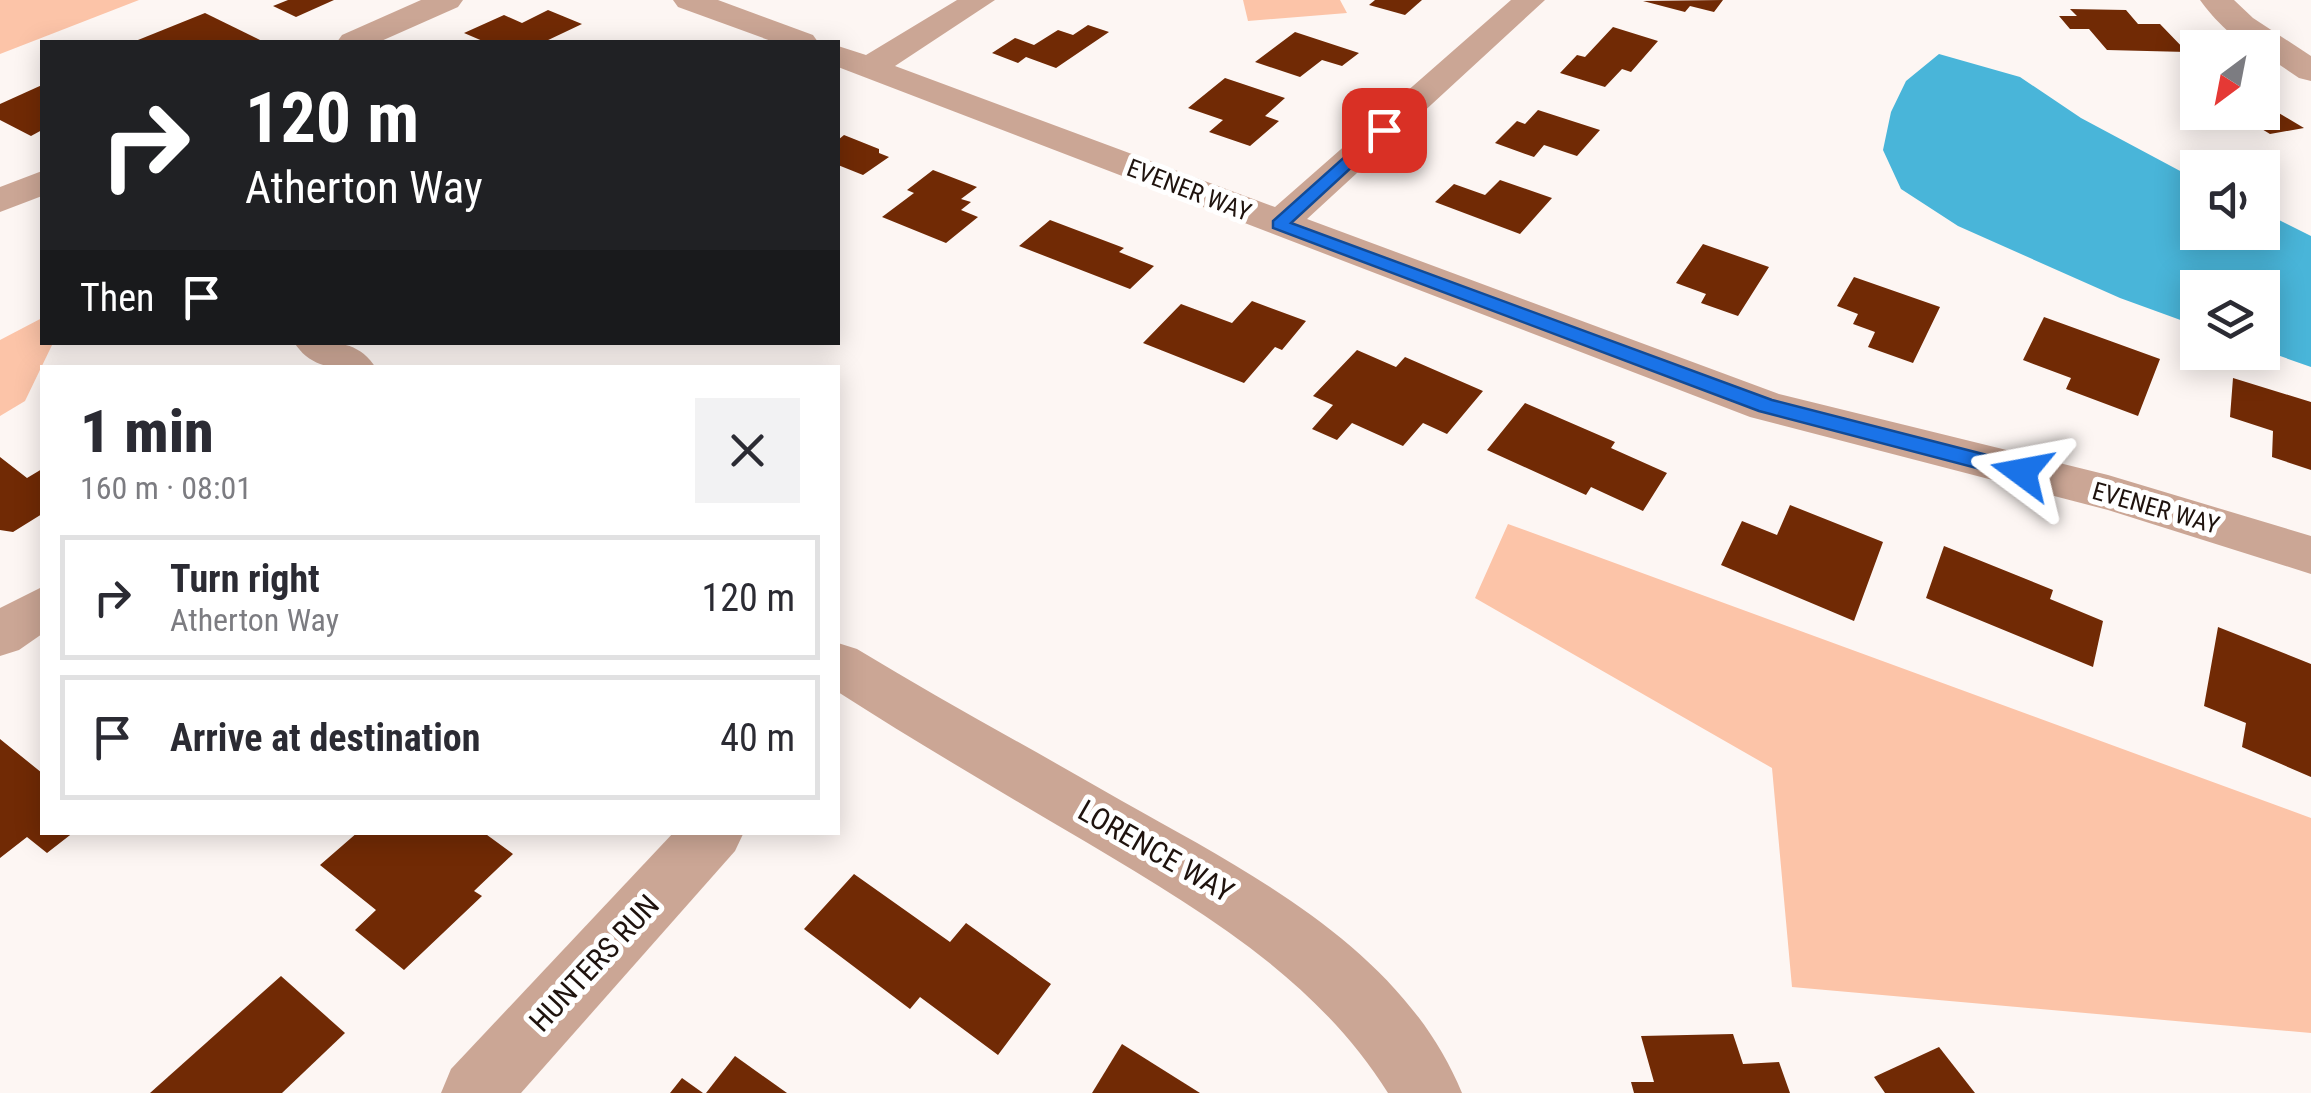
<!DOCTYPE html>
<meta charset="utf-8">
<style>
body{margin:0;font-family:"Roboto Condensed",sans-serif;background:#f2f2f3;color:#2b2b33;height:100vh;display:flex;flex-direction:column;font-size:38px;white-space:nowrap}
*{box-sizing:border-box;margin:0}
p{font-size:32px;color:#7c7c81}
.icon{flex:none;width:55px;height:55px;fill:none;stroke:currentColor;stroke-width:2;stroke-linecap:round;stroke-linejoin:round}
.map{position:relative;flex:1;overflow:hidden}
.details{position:absolute;left:40px;top:365px;width:800px;height:470px;display:flex;flex-direction:column;background:#fff;border-radius:0px;box-shadow:0 5px 25px #0003}
.details>*{flex:none}
.guide{position:absolute;left:40px;top:40px;width:800px;height:305px;border-radius:0px;box-shadow:0 5px 25px #0003;background:#202124;color:#fff;overflow:hidden}
.needle{width:65px;rotate:212deg}
.controls{position:absolute;left:2180px;top:30px;display:grid;gap:20px}
.controls a{display:grid;place-items:center;width:100px;height:100px;border-radius:0px;background:#fff;box-shadow:0 5px 25px #0003;font-size:50px}
.pin{position:absolute;display:grid;place-items:center;width:85px;height:85px;color:#fff;margin:-42px;border-radius:20px;box-shadow:0 5px 15px #0006}
.me{position:absolute;width:110px;margin:-55px;rotate:283deg;stroke-linejoin:round;filter:drop-shadow(0 0 8px #0008)}
.turn{display:flex;align-items:center;gap:35px;height:210px;padding:0 40px;font-size:45px}
.turn .icon{width:130px;height:130px;stroke-width:2.5}
.turn b{display:block;font-size:70px;line-height:85px}
.then{display:flex;align-items:center;height:95px;padding:0 40px;background:#0003;gap:20px;font-size:38px}
.round{display:grid;place-items:center;flex:none;width:105px;height:105px;border-radius:0px;background:#f2f2f3}
.headline{display:flex;align-items:center;justify-content:space-between;height:170px;padding:0 40px}
h1{font-size:60px;font-weight:800;line-height:75px}
ul{padding:0;list-style:none}
li{display:flex;align-items:center;gap:30px;height:125px;margin:0 20px 15px;padding:0 20px;border:5px solid #e1e1e2;border-radius:0px}
li div{flex:1}
li b{display:block;font-size:38px}
li em{font-style:normal}
.map>svg:first-child{display:block}
</style>
<div class="map">
<svg width="2311" height="1093" viewBox="0 0 2311 1093">
<rect width="100%" height="100%" fill="#fdf6f3"/>
<g fill="#fcc4a8">
<path d="M0,0H139L0,54Z"/>
<path d="M1243,0H1340L1347,13L1248,21Z"/>
<path d="M42,318V342L53,343L25,401L0,416V340Z"/>
<path d="M1508,524L2311,818V1033L1792,987L1772,768L1475,598Z"/>
</g>
<path fill="#49b5d9" d="M1939,54L2020,77L2081,118L2197,180L2198,232H2262L2263,212L2311,236V367L2263,350L2262,288H2198L2197,326L2120,298L1958,226L1901,189L1883,150L1891,112L1906,81Z"/>
<g fill="#712a05">
<path d="M288,0H334L296,17L273,6Z"/>
<path d="M1375,0H1422L1405,15L1369,5Z"/>
<path d="M1723,0L1714,12L1690,6L1685,12L1643,1Z"/>
<path d="M2070,9L2126,10L2138,24H2160L2187,52L2107,50L2089,29H2070L2059,16H2077Z"/>
<path d="M548,10L582,24L544,42H485L464,33L504,15L522,23Z"/>
<path d="M205,13L260,40L133,42Z"/>
<path d="M1088,25L1109,32L1056,68L1026,57L1018,63L992,53L1015,38L1034,45L1058,30L1073,35Z"/>
<path d="M1613,27L1658,41L1631,72L1622,69L1605,87L1560,73L1577,55L1585,57Z"/>
<path d="M1295,32L1359,53L1342,66L1322,60L1300,77L1255,62Z"/>
<path d="M1225,78L1285,98L1265,116L1279,121L1250,146L1209,132L1223,120L1188,108Z"/>
<path d="M42,85V130L31,136L0,120V104Z"/>
<path d="M2262,103L2304,128L2270,134L2234,112H2262Z"/>
<path d="M1538,110L1600,130L1577,156L1544,145L1534,157L1495,143L1517,121L1525,124Z"/>
<path d="M844,135L879,149V153L889,157L863,175L838,165V140Z"/>
<path d="M933,170L977,187L961,199L971,202L961,210L978,217L946,243L882,217L914,193L907,190Z"/>
<path d="M1500,180L1552,198L1520,234L1435,202L1454,184L1485,195Z"/>
<path d="M1050,220L1124,248L1119,252L1154,266L1130,289L1019,246Z"/>
<path d="M1703,244L1769,267L1738,316L1701,303L1706,294L1676,283Z"/>
<path d="M1854,277L1940,307L1913,363L1868,347L1875,332L1853,324L1858,314L1837,306Z"/>
<path d="M1252,301L1306,321L1282,350L1275,347L1244,383L1143,343L1181,304L1232,323Z"/>
<path d="M2044,317L2160,359L2138,416L2066,389L2071,378L2023,360Z"/>
<path d="M1357,350L1396,367L1405,357L1483,391L1447,434L1423,423L1403,446L1352,423L1337,440L1312,429L1333,405L1313,396Z"/>
<path d="M2233,378L2311,402V470L2272,457L2273,431L2230,417Z"/>
<path d="M1525,403L1615,442L1611,448L1667,473L1643,511L1591,487L1586,495L1487,450Z"/>
<path d="M0,457L27,478L42,469V514L13,532L0,530Z"/>
<path d="M1790,505L1883,542L1854,621L1721,565L1742,521L1777,535Z"/>
<path d="M1944,546L2053,590L2050,599L2103,621L2093,667L1926,598Z"/>
<path d="M2218,627L2311,664V777L2242,747L2246,723L2204,706Z"/>
<path d="M0,739L42,773V832H74L47,853L27,837L0,858Z"/>
<path d="M358,832H483L513,854L474,891L482,896L404,970L355,930L376,910L320,865Z"/>
<path d="M854,874L950,942L966,923L1051,984L998,1055L920,997L910,1009L804,929Z"/>
<path d="M281,976L345,1033L282,1093H150Z"/>
<path d="M1733,1034L1743,1064L1779,1062L1790,1093H1634L1631,1082H1654L1641,1036Z"/>
<path d="M1122,1044L1200,1093H1092Z"/>
<path d="M1939,1047L1975,1093H1885L1874,1077Z"/>
<path d="M735,1056L787,1093H706Z"/>
<path d="M682,1078L703,1093H670Z"/>
</g>
<g fill="none" stroke-linecap="round" stroke-linejoin="round">
<g fill="#cba695" fill-rule="evenodd">
<path d="M421,0H463L458,7L379,42H337L342,35Z"/>
<path d="M673,0H718L813,35L818,42H774L678,7Z"/>
<path d="M957,0H995L895,66L1275,207L1511,0H1545L1307,219L1779,394L2108,475L2311,536V574L2108,510L1750,417L838,67V46L866,55Z"/>
<path d="M2200,0H2234L2253,18L2311,56V81L2299,78L2262,53V48C2239,47 2213,18 2200,0Z"/>
<path d="M42,171V196L0,212V187Z"/>
<path d="M294,342C325,342 357,337 376,368C344,368 313,373 294,342Z"/>
<path d="M42,587V634L19,650L0,656V608Z"/>
<path d="M838,643L857,649C944,702 1034,750 1122,801C1250,873 1403,949 1462,1093H1388C1315,977 1201,911 1086,842C1003,793 919,744 838,692Z"/>
<path d="M674,832H744L735,851L521,1093H441L451,1069Z"/>
</g>
</g>
<path fill="#1a73e8" stroke="#114b97" stroke-width="2.5" d="M1378,127L1392,130L1291,223L1772,400L2022,464L2033,472L2022,480L1759,411L1273,228V221Z"/>
<g text-anchor="middle" dominant-baseline="central" stroke-width="10" stroke-linejoin="round" paint-order="stroke">
<g font-size="25" fill="#1f130e" stroke="#fff">
<text transform="translate(1189 190) rotate(21)">EVENER WAY</text>
<text transform="translate(2156 508) rotate(16)">EVENER WAY</text>
</g>
<g font-size="30" fill="#1f130e" stroke="#fff">
<text transform="translate(1156 851) rotate(30)">LORENCE WAY</text>
<text transform="translate(594 963) rotate(-47)">HUNTERS RUN</text>
</g>
</g>
</svg>
<div class="controls">
<a><svg class="needle" viewBox="-14 -14 28 28"><path d="M0-13l5 13h-10z" fill="#e53935"/><path d="M0 13l5-13h-10z" fill="#7c7c81"/></svg></a>
<a><svg class="icon" aria-label="sound" viewBox="0 0 24 24"><path d="M4 9h4l5-4v14l-5-4H4zM17 9q2 3 0 6"/></svg></a>
<a><svg class="icon" aria-label="layers" viewBox="0 0 24 24"><path d="M12 4l9 5-9 5-9-5zM3 14l9 5 9-5"/></svg></a>
</div>
<div class="pin" style="left:1384px;top:130px;background:#d93025"><svg class="icon" aria-label="arrive" viewBox="0 0 24 24"><path d="M6 21V4h12l-3 4 3 4H6"/></svg></div>
<svg class="me" style="left:2022px;top:472px" viewBox="-20 -20 40 40"><path d="M0-17L14 15 0 8-14 15z" fill="#1a73e8" stroke="#fff" stroke-width="4"/></svg>
<div class="guide">
<div class="turn"><svg class="icon" aria-label="right" viewBox="0 0 24 24"><path d="M7 20v-9h11M14 6l5 5-5 5"/></svg><div><b>120 m</b>Atherton Way</div></div>
<div class="then">Then<svg class="icon" aria-label="arrive" viewBox="0 0 24 24"><path d="M6 21V4h12l-3 4 3 4H6"/></svg></div>
</div>
<section class="details">
<div class="headline"><div><h1>1 min</h1><p>160 m · 08:01</p></div><a class="round"><svg class="icon" aria-label="close" viewBox="0 0 24 24"><path d="M6 6l12 12M18 6L6 18"/></svg></a></div>
<ul>
<li><svg class="icon" aria-label="right" viewBox="0 0 24 24"><path d="M7 20v-9h11M14 6l5 5-5 5"/></svg><div><b>Turn right</b><p>Atherton Way</p></div><em>120 m</em></li>
<li><svg class="icon" aria-label="arrive" viewBox="0 0 24 24"><path d="M6 21V4h12l-3 4 3 4H6"/></svg><div><b>Arrive at destination</b></div><em>40 m</em></li>
</ul>
</section>
</div>
